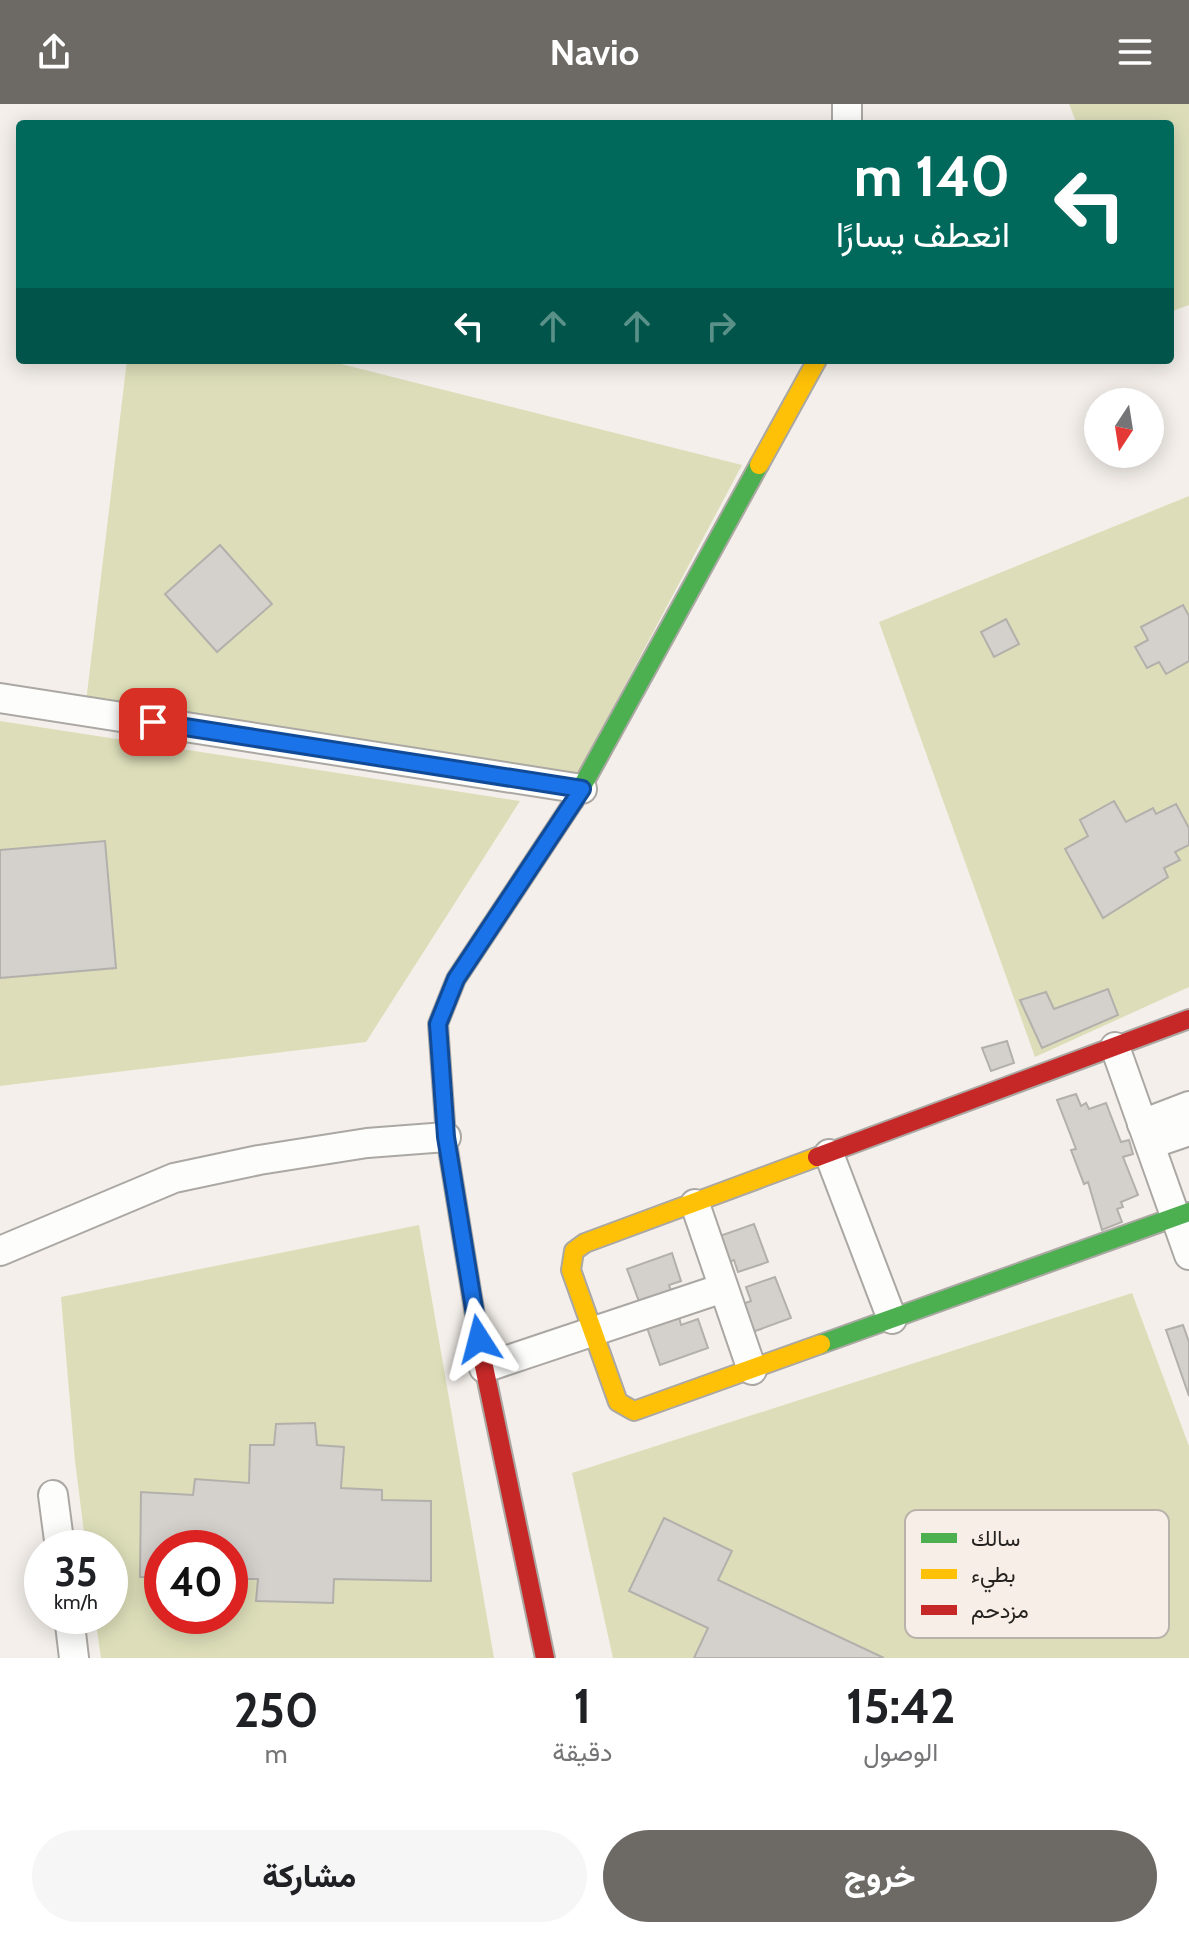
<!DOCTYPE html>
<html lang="ar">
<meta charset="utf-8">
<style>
body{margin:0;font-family:Cabin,Vazirmatn,sans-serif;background:#f6f6f6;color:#202124;direction:rtl;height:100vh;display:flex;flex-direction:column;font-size:30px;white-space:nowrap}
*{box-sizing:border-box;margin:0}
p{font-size:26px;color:#757577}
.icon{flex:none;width:44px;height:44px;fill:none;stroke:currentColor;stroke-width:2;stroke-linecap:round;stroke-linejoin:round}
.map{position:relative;height:1554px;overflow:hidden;direction:ltr}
.details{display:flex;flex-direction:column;background:#fff;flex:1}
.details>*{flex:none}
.hud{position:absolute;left:16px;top:16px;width:1158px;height:244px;border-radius:8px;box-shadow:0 4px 20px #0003;direction:rtl;background:#00695c;color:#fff;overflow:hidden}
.needle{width:52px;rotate:192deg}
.tools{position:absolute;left:1084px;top:284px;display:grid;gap:16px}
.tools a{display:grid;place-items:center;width:80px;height:80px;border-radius:50%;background:#fff;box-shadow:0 4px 20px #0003;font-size:40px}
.speed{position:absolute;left:24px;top:1426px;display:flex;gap:16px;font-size:40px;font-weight:700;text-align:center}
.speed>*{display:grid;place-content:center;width:104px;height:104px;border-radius:50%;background:#fff;box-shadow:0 4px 20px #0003;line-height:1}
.speed small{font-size:20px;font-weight:400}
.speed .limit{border:12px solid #d22;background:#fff;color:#111}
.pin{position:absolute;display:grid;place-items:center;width:68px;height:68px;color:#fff;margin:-34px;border-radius:16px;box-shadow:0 4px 12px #0006}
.me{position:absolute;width:88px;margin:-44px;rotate:351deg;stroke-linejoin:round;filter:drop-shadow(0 0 6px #0008)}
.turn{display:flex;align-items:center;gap:28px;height:168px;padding:0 32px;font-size:36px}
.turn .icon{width:104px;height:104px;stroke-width:2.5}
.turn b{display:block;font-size:56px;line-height:68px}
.lanes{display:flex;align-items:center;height:76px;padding:0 32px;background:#0003;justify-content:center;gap:40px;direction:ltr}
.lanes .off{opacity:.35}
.eta{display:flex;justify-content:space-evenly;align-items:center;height:136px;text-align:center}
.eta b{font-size:48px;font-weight:800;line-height:56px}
.action{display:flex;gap:16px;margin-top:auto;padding:16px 32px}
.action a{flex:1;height:92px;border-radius:48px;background:#6d6a66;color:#fff;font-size:32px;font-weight:800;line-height:92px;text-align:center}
.action a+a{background:#f6f6f6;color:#202124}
header{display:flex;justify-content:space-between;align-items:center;height:104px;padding:0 32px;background:#6d6a66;color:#fff;font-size:36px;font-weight:800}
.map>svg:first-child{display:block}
</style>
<header><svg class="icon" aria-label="menu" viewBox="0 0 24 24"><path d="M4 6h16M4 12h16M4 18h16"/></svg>Navio<svg class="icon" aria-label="share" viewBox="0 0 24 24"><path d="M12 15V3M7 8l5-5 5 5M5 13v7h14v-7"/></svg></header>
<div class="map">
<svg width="1189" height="1554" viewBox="0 0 1189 1554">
<rect width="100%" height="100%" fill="#f4efea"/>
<g fill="#dddeb9" fill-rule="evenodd">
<path d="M1069,0H1189V201L1170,208V20H1077Z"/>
<path d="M127,256H325L742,361L574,677L86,598Z"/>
<path d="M1189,392V883L1035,953L879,518Z"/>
<path d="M0,617L520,697L366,938L0,982Z"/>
<path d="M419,1121L494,1554H101L95,1512H110V1444H86L75,1357L61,1193ZM162,1444H230V1512H162Z"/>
<path d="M1132,1189L1189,1342V1554H613L572,1369Z"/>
</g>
<g fill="#d4d0cc" stroke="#b3b0ac" stroke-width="2">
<path d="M220,441L272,500L217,548L165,490Z"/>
<path d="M1183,501L1189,512V557L1166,570L1159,558L1147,564L1135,543L1148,536L1141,523Z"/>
<path d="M1006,515L1019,540L994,553L981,528Z"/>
<path d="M1114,697L1126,718L1153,704L1156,710L1176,700L1189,724V741L1175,748L1180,756L1164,764L1168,773L1103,814L1065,745L1088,732L1080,716Z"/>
<path d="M105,737L116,864L0,874V746Z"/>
<path d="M1108,885L1118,911L1042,944L1020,896L1046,888L1054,905Z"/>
<path d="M1007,937L1014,959L991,967L982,944Z"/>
<path d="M1076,990L1081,1002L1086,999L1089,1005L1106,999L1121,1038L1129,1036L1133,1050L1123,1053L1138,1091L1121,1098L1123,1103L1117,1105L1122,1118L1102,1126L1088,1078L1084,1080L1071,1046L1076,1045L1057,996Z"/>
<path d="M754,1120L768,1158L738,1168L734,1156L720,1161L711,1135Z"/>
<path d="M672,1149L681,1177L669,1181L673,1192L641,1203L627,1165Z"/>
<path d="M775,1173L791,1214L747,1230L736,1202L751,1197L746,1183Z"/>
<path d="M678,1209L681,1221L698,1215L708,1244L660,1261L645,1218Z"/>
<path d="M1183,1221L1189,1238V1292L1166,1226Z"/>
<path d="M315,1319L317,1341L344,1343L341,1384L382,1386V1396L431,1397V1477L334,1475L333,1499L256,1497L258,1475H230V1444H162V1473H140L141,1388L193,1391L195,1375L249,1379L250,1341H274L276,1320Z"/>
<path d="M664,1414L732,1447L718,1476L884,1554H694L708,1524L629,1487Z"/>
</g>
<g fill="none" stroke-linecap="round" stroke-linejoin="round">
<g stroke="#aba8a4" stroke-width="32">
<g id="street">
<path d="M847,20V0"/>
<path d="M0,594L582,685"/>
<path d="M1115,943L1189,1151"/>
<path d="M1142,1020L1189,1002"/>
<path d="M1151,1040L1189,1027"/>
<path d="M829,1050L892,1215"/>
<path d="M695,1100L752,1266"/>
<path d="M0,1147L174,1074L259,1056L367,1039L446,1033"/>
<path d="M484,1264L723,1184"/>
<path d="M53,1391L60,1444"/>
<path d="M69,1512L74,1554"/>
</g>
</g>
<g stroke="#aba8a4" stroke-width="22">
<g id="fast">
<path d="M574,697L759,361"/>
<path d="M821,1240L1189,1108"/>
</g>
</g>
<g stroke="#aba8a4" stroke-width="22">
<g id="slow">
<path d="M759,361L817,256"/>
<path d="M817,1053L585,1139L574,1147L571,1166L618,1298L634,1307L821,1240"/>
<path d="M481,1248L446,1033L438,920L456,875L574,697"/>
</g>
</g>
<g stroke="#aba8a4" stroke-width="22">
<g id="jam">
<path d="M817,1053L1189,915"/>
<path d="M481,1248L545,1554"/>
</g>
</g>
<use href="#street" stroke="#fdfdfc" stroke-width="28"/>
<use href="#fast" stroke="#4caf50" stroke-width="18"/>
<use href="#slow" stroke="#ffc107" stroke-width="18"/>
<use href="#jam" stroke="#c62828" stroke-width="18"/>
</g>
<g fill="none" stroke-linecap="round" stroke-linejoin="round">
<g stroke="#114b97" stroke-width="20">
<path id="route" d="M153,618L582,685L456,875L438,920L446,1033L479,1235"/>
</g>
<use href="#route" stroke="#1a73e8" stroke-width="14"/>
</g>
<rect x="905" y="1406" width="264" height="128" rx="12" fill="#f7efe7" stroke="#b8b2ab" stroke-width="2"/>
<rect x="921" y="1429" width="36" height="10" fill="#4caf50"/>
<rect x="921" y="1465" width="36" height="10" fill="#ffc107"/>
<rect x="921" y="1501" width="36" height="10" fill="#c62828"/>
<g font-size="22" fill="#25221f">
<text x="971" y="1442">سالك</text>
<text x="971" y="1478">بطيء</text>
<text x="971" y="1514">مزدحم</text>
</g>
</svg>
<div class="tools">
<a><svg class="needle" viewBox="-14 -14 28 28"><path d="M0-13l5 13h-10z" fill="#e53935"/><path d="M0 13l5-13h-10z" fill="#757577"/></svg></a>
</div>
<div class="speed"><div>35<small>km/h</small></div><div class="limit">40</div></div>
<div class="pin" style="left:153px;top:618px;background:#d93025"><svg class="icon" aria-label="arrive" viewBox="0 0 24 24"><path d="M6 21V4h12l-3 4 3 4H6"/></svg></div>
<svg class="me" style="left:479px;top:1235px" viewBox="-20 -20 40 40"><path d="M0-17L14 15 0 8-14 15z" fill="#1a73e8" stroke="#fff" stroke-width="4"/></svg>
<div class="hud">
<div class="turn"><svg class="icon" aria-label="left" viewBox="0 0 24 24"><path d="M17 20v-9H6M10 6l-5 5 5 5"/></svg><div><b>140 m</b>انعطف يسارًا</div></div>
<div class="lanes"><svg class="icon" aria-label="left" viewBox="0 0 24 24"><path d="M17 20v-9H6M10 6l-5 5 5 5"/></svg><svg class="icon off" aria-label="ahead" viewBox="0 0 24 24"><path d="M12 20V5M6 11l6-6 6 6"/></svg><svg class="icon off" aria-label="ahead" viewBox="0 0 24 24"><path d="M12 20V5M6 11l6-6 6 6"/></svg><svg class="icon off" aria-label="right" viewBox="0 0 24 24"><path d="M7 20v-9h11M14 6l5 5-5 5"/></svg></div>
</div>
</div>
<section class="details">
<div class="eta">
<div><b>15:42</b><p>الوصول</p></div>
<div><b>1</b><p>دقيقة</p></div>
<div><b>250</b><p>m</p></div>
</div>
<div class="action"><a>خروج</a><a>مشاركة</a></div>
</section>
